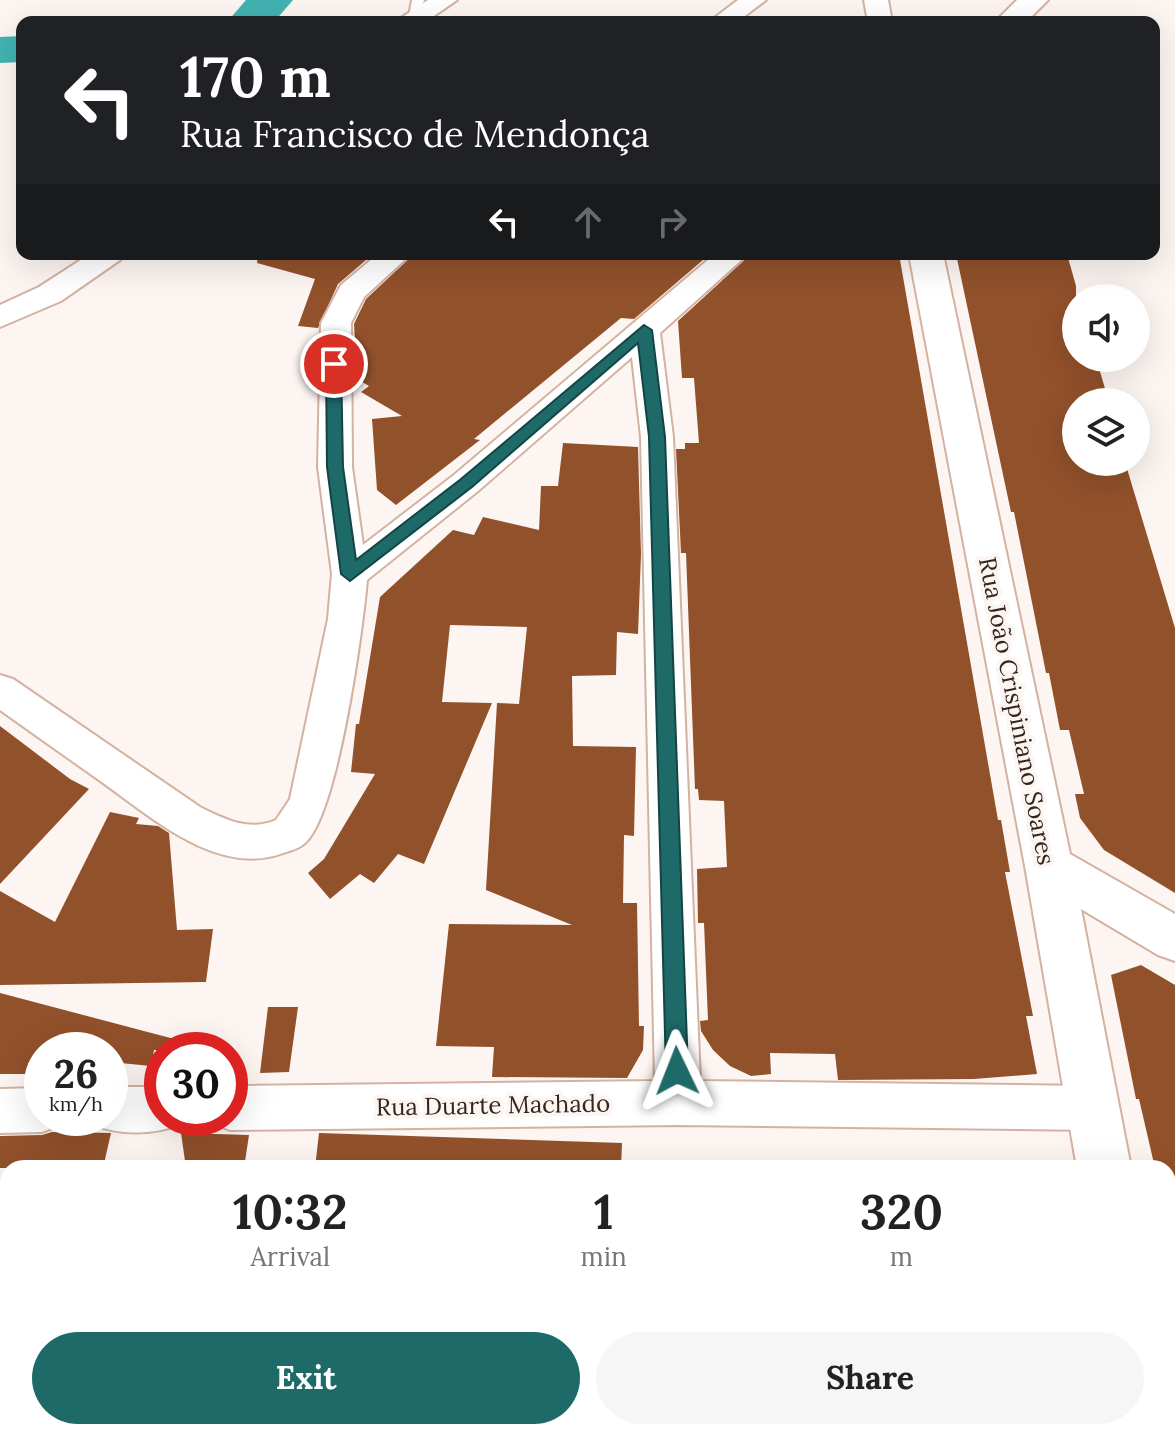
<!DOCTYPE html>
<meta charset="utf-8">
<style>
body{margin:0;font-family:Lora,serif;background:#f6f6f6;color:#222;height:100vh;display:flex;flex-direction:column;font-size:30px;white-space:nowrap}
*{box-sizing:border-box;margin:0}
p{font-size:26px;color:#767676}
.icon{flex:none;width:44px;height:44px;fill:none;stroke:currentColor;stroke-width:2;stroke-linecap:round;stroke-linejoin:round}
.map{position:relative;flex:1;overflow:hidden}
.drawer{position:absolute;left:0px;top:1160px;width:1176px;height:280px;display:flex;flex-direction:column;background:#fff;border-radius:24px 24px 0 0;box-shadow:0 8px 32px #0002}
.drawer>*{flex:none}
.hud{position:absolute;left:16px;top:16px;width:1144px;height:244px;border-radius:16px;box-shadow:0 8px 32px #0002;background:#202124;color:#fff;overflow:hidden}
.fabs{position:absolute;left:1062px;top:284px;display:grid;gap:16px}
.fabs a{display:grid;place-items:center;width:88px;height:88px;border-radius:50%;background:#fff;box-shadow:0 8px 32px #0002;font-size:40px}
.speed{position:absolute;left:24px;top:1032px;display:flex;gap:16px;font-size:40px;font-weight:700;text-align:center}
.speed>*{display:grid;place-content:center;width:104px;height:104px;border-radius:50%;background:#fff;box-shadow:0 8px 32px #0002;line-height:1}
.speed small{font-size:20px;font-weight:400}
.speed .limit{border:12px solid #d22;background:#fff;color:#111}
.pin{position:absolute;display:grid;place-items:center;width:68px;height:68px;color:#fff;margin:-34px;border:4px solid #fff;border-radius:50%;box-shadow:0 2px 8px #0007}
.me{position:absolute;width:88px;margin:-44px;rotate:358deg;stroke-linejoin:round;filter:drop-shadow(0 0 6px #0008)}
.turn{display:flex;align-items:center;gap:28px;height:168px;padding:0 32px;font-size:36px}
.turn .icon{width:104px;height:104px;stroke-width:2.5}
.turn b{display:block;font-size:56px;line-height:68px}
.lanes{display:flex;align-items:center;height:76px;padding:0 32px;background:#0003;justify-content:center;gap:40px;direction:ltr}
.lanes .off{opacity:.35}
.eta{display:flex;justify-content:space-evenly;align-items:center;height:136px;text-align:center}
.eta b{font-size:48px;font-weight:800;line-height:56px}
.cta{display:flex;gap:16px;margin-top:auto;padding:16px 32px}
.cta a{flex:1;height:92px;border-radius:48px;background:#1d6a69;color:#fff;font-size:32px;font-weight:800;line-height:92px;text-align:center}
.cta a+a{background:#f6f6f6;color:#222}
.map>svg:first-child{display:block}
</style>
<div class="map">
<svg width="1175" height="1440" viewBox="0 0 1175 1440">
<rect width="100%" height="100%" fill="#fcf5f1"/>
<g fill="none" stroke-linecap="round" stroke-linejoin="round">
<g fill="#42b3b2" fill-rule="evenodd">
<path d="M246,0H293L274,22H227Z"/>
<path d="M22,36V62L0,63V37Z"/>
</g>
</g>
<g fill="#91512b">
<path d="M258,254H373L338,284L318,328L298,326L315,279L257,263Z"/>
<path d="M414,254H710L634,319L621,318L474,439L480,440L396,505L377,490L372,419L402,416L361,392L369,386L357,379L354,324L366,299Z"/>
<path d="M751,254H899L998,820H1001L1010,872H1005L1033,1016H1026L1037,1074L974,1079L838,1080L835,1054L770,1053L771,1074L751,1076L730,1066L713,1050L701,1031L700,1021L708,1020L704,923H698L697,869L727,867L724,801L699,800L698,789H695L686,553H681L676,449H685V443H699L694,378H682L678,321Z"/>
<path d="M956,254H1067L1076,286V358H1096L1109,402H1076V462H1125L1175,628V893L1104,850L1080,818L1075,794H1084L1069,730H1060L1049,673H1046L1014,512H1011Z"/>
<path d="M563,443L638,447L641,554L638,634L617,632L616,675L572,676L573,746L636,747L634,836L624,835L623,903H637L639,1026H644L643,1050L627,1078L492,1077L494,1047L436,1046L449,924L572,925L486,890L497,703L519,704L527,627L450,625L442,702L492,703L424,864L398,854L374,883L360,874L330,899L308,873L324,859L375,774L351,772L356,724H359L380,597L453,530L474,535L483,517L539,530L541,486H558Z"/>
<path d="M0,726L70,779L89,789L0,884Z"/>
<path d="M110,812L139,818L136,824L158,826L169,833L177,930L213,929L206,982L0,985V891L55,922Z"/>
<path d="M1141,965L1175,985V1200H1168V1168H1155L1139,1099H1136L1111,975Z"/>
<path d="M0,993L178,1040L177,1050H154L151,1066L110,1062V1050H42V1074H0Z"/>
<path d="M268,1007H298L289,1072L260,1073Z"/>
<path d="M52,1132L111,1133L103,1168H0V1136L42,1135Z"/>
<path d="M181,1133L249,1135L244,1168H186Z"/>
<path d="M319,1133L622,1143L621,1168H315Z"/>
</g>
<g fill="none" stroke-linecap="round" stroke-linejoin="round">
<g stroke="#d4b2a1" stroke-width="4">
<path id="service" d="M412,0H424L419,18L409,16Z"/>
</g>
<g stroke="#d4b2a1" stroke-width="4">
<g id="minor">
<path d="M428,0H457L425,22H395Z"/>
<path d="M738,0H766L737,22H709Z"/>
<path d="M864,0H888L892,22H868Z"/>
<path d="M90,254H125L120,260L61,301L0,327V305L39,287Z"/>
<path d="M378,254H411L364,297L351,323L352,467L363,545L454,475L715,254H748L660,333L673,437L700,1081L1092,1086L1108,1092L1115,1108L1108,1124L1092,1130L678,1125L230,1130L214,1124L212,1118H230V1086L655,1081L641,437L632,357L478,491L367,580C363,628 338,814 305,843C300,848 290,851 283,853C217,878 149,815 99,780C66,757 33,733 0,710V675L13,679L200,807C224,819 249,832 276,820L290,799L328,619L332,574L318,467L321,323L341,285Z"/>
<path d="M110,1087H162V1118H181L178,1125C153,1135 119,1135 94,1125L91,1118H110Z"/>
<path d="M42,1088V1118H61L58,1126L42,1132L0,1133V1089Z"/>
<path d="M0,1300L8,1303V1362L0,1359Z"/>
<path d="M46,1432H101L104,1440H49Z"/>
</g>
</g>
<g stroke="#d4b2a1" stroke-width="4">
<g id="tertiary">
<path d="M1017,0H1048L1026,22H995Z"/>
<path d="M909,254H943L1070,854L1175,914V961L1158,955L1081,909L1131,1168H1077L1025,866Z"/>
<path d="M1168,1407L1175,1410V1440H1126L1125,1432H1168Z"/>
</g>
</g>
<use href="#service" fill="#fff" fill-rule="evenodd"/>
<use href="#minor" fill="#fff" fill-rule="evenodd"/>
<use href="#tertiary" fill="#fff" fill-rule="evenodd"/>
</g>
<path fill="#1d6a69" stroke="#134544" stroke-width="2" d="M644,325L652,330L665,437L688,1071L685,1078L677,1081L670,1078L666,1071L649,437L638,343L472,487L350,581L341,574L327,467L326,364L334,359L341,364L343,467L356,560L461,479Z"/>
<g text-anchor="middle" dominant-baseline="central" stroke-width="8" stroke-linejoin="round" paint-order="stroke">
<g font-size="24" fill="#33261f" stroke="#fcf5f1">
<text transform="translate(1017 711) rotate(79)">Rua João Crispiniano Soares</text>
<text transform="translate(493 1105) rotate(-1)">Rua Duarte Machado</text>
</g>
</g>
</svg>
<div class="fabs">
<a><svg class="icon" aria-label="sound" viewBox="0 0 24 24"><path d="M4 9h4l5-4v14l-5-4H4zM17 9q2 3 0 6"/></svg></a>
<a><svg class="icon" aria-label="layers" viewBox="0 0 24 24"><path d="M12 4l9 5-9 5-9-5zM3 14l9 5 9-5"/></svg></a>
</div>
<div class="speed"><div>26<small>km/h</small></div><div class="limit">30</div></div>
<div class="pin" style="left:334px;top:364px;background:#d93025"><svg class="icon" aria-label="arrive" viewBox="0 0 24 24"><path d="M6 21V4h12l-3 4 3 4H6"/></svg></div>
<svg class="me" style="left:677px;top:1071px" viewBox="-20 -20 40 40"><path d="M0-17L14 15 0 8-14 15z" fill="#1d6a69" stroke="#fff" stroke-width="4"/></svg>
<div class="hud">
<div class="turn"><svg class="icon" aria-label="left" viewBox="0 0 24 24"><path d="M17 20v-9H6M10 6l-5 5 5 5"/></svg><div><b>170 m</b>Rua Francisco de Mendonça</div></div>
<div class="lanes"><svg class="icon" aria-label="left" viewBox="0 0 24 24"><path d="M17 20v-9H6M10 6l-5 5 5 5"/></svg><svg class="icon off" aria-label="ahead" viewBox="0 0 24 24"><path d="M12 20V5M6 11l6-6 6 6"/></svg><svg class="icon off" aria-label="right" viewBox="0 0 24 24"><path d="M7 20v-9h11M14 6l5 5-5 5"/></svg></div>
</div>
<section class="drawer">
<div class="eta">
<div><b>10:32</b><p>Arrival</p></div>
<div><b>1</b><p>min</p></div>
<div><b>320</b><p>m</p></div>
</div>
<div class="cta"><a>Exit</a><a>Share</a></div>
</section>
</div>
